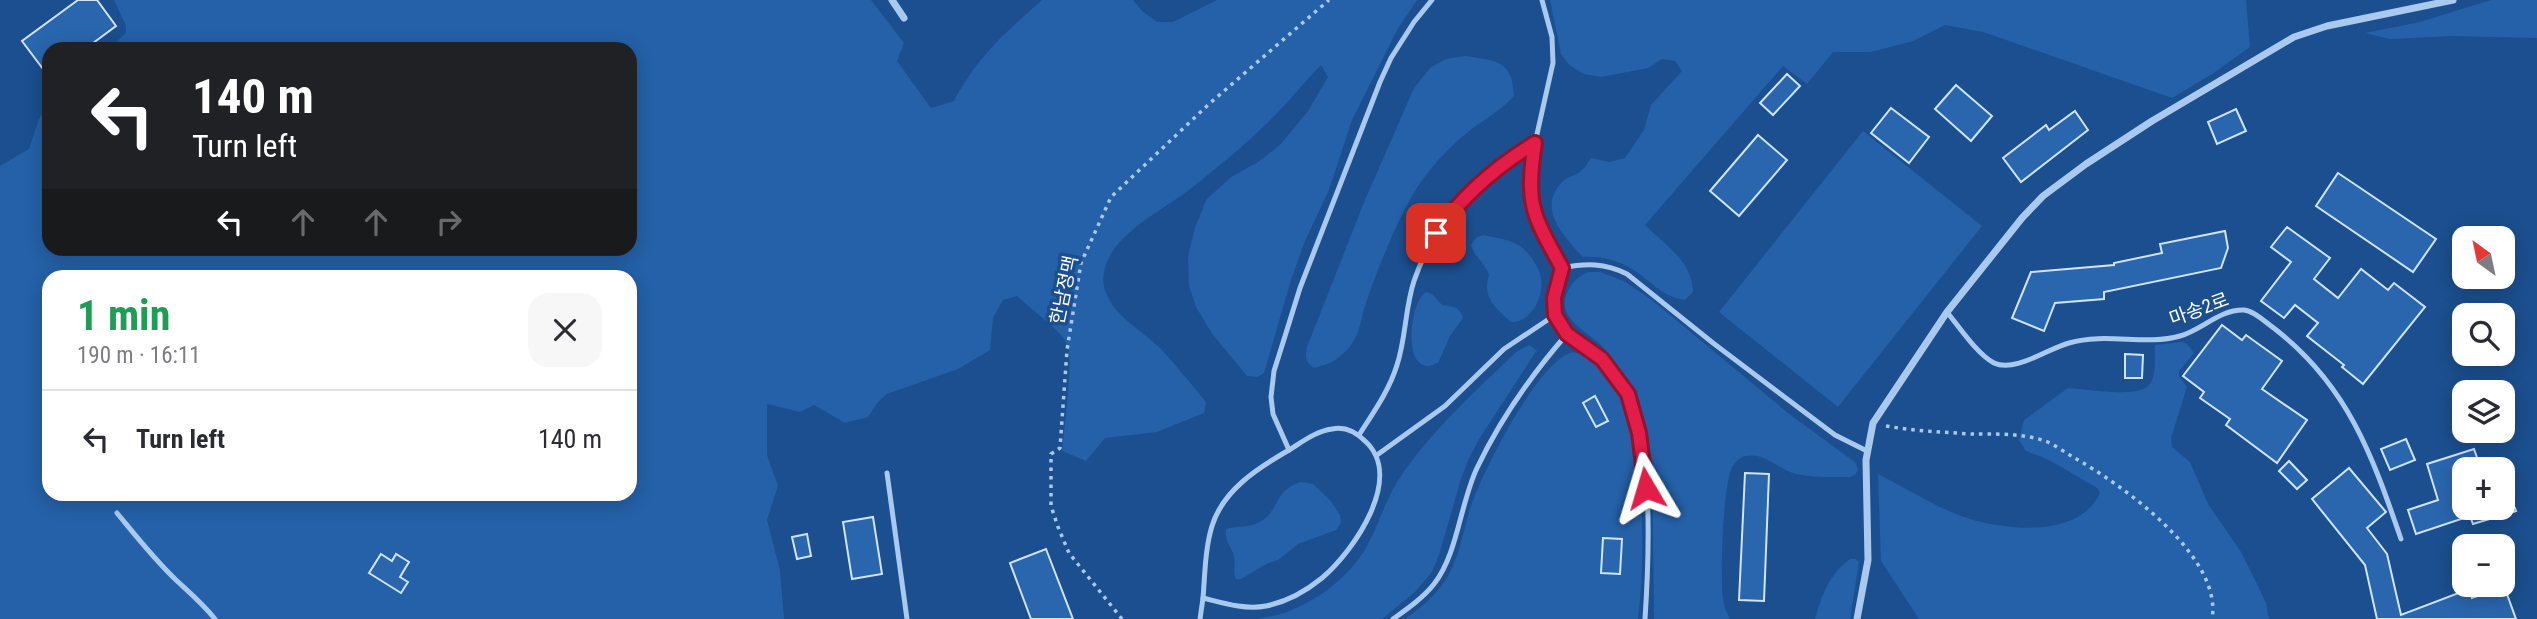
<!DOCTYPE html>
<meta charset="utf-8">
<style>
body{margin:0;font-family:"Roboto Condensed","Noto Sans KR",sans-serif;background:#f7f7f7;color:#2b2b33;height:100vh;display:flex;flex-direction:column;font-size:26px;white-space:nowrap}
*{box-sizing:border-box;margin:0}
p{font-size:23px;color:#7c7c81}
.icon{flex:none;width:38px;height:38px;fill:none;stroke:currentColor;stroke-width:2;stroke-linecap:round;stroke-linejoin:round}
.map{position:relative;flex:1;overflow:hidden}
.details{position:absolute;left:42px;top:270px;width:595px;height:231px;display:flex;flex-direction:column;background:#fff;border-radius:21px;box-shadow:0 4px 18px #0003}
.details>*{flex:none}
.top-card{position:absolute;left:42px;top:42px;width:595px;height:214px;border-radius:21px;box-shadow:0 4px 18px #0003;background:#202124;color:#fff;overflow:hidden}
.needle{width:46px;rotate:327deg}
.tools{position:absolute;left:2452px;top:226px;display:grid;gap:14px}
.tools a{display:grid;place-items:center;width:63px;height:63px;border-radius:14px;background:#fff;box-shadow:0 4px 18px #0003;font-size:35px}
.pin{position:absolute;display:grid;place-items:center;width:60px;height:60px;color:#fff;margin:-30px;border-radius:14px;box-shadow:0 4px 10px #0006}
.me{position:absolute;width:77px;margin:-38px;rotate:353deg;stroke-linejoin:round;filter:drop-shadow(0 0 5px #0008)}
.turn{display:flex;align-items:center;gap:24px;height:147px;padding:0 35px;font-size:32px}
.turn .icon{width:91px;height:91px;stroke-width:2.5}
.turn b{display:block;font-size:49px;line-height:60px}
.lanes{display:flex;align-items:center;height:66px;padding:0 35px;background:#0003;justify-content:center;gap:35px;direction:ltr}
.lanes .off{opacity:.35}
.round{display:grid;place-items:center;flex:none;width:74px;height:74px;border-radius:21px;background:#f7f7f7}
.summary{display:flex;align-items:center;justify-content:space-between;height:119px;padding:0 35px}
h1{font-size:42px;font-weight:700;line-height:52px;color:#1e9e55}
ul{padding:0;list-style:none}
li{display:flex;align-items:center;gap:21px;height:98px;padding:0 35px;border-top:2px solid #e1e1e2}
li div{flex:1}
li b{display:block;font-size:26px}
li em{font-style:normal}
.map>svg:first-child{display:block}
</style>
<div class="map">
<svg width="2537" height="619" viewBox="0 0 2537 619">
<rect width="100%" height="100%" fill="#1b4f8f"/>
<g fill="#2461a8" fill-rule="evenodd">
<path d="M114,0H871L904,43L897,61L931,108L954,101C978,56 1005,33 1042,0H1133L1142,11L1157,22H1173L1217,0H1417L1397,30L1352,120L1329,190L1305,241L1291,280L1264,373L1257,377L1247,376L1213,335L1196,307L1189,286L1188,256L1195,228L1206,200L1231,177L1258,162L1280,145L1308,111L1328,77L1321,65C1306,80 1293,97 1278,112C1252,139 1223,163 1194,186C1169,206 1139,220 1118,244C1107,257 1099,276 1106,293C1116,318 1143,331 1161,349C1177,366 1191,384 1206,402L1204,413L1157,432L1105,438L1086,461L1062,451C1064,433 1073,359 1068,346C1061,329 1031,310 1017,296L1003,300L993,318L990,350L958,369L887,394L878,402L868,417L845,423L814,405L800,412L767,404V455L778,486L767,520L780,570L784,619H0V166L29,149L39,119L49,102V248H630V49H109L126,33V26ZM49,276H630V494H49Z"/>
<path d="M1550,0H2246L2250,47L2212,74L2172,98L1983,32L1945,25L1913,41L1871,52H1833L1807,84L1783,66L1645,225C1664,244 1693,262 1693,292L1685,300C1661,297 1652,281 1632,269C1617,260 1600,256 1583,257C1565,237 1536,209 1562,182C1567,177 1576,175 1581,171C1585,168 1588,162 1591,158L1609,162L1625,158L1644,130L1651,105L1682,71L1675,61L1662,59L1648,68L1601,77L1584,74L1569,65L1561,54Z"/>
<path d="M2491,0H2537V38L2452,36L2390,39L2365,33L2420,22Z"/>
<path d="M1465,56C1496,61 1512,59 1514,96C1500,112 1479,122 1463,136C1441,155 1419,180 1406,207C1390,238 1376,273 1365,306C1361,318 1360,332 1353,342C1345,356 1329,365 1314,368C1305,362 1305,357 1307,347L1365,200L1414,88L1431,67L1446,59Z"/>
<path d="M1863,131L1982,226L1838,407L1719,312Z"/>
<path d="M1483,235C1496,238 1510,239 1520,246C1529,252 1539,267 1541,278C1544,297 1531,323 1511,322C1494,307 1482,297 1489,275C1485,263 1474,256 1471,245L1476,238Z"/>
<path d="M1589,272H1600L1624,281L1652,300L1788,413L1856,463L1858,470L1855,475L1850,477C1832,477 1813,478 1796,474C1778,470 1766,452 1746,456C1740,457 1733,463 1731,470C1723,488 1720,577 1723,599C1724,607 1727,612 1730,619H1654C1654,590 1653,562 1653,533C1652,488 1654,437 1635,395C1628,378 1614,360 1602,346C1587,331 1556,318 1567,293C1572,282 1578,276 1589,272Z"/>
<path d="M1426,292L1432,294L1442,305C1453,306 1460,307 1463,318L1450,336L1438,363C1432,365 1427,368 1421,364C1405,354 1411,301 1426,292Z"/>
<path d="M2182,342L2187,344L2194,353L2179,371V376L2187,387L2171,438L2172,447L2190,462L2208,504L2241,552L2257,584L2266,603L2269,619H1919L1881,561L1878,474C1906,488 1932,505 1961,516C2000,530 2079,540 2100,493L2097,488L2049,460L2026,451L2019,440L2024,420L2068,388C2086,389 2140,399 2150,384C2157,374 2154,356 2155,345Z"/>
<path d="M1529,345L1537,350L1481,436L1469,458L1461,479L1439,555L1432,572L1415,592L1382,619H1256C1266,617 1276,616 1287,612C1319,600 1355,573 1370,540C1381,518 1388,494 1403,473C1434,428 1477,390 1516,352Z"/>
<path d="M1573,352C1651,368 1646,558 1638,619H1405C1421,608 1437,594 1447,578C1460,556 1463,530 1471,506C1482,473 1539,359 1573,352Z"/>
<path d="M1301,482L1313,484L1331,501L1340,515L1341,523L1336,530L1298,544L1278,560L1268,563L1241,579H1236C1232,571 1236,565 1234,557C1232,546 1224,541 1226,529C1238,525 1251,529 1263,520C1280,507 1276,489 1301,482Z"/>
<path d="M1850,559H1856L1859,562L1850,619H1815C1822,594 1829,575 1850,559Z"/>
</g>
<g fill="#2a66ad" stroke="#cfe3fa" stroke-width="2">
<path d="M78,0H97L116,26L85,49H49V77L22,41Z"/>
<path d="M1787,74L1800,86L1773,115L1760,103Z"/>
<path d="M1956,85L1992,116L1971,141L1935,109Z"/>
<path d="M1891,108L1929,137L1909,163L1871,133Z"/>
<path d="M2236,109L2246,131L2217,144L2208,122Z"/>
<path d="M2075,111L2088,130L2021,182L2003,158L2046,125L2049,130Z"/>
<path d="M1758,135L1787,160L1739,216L1710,191Z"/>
<path d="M2338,173L2436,239L2413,272L2316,206Z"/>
<path d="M2287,227L2330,258L2314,279L2338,298L2361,269L2388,290L2394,283L2425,307L2363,384L2342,367L2344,365L2307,336L2318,323L2295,305L2284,318L2261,301L2291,262L2271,247Z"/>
<path d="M2225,231L2228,248L2221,268L2104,292V299L2055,303L2044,331L2012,318L2031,272L2114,265V263L2162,253L2160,244Z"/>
<path d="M2222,325L2242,340L2246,335L2282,361L2262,389L2307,420L2277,463L2226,425L2230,419L2200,398L2204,392L2183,376Z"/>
<path d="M2125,354L2143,355L2142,378H2125Z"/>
<path d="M1595,396L1608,421L1596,427L1583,403Z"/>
<path d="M2406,439L2415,460L2390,470L2381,449Z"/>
<path d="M2474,449L2481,469H2464V518L2416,534L2408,510L2438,500L2427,464Z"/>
<path d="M2289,461L2307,480L2297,489L2279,471Z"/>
<path d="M2349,468L2386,512L2367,528L2387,554L2401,615L2469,589L2472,598L2504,586L2516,619H2377L2365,565L2312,499Z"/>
<path d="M1745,473L1769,474L1764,601L1739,600Z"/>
<path d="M2467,508H2515L2516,511L2473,524Z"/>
<path d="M873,517L882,574L852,579L843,522Z"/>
<path d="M807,534L811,556L797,559L792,537Z"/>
<path d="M1603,538L1622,539L1620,574L1601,573Z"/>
<path d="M1046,549L1073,619H1031L1010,563Z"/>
<path d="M381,554L392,561L396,554L409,562L400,577L408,582L401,593L369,573Z"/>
</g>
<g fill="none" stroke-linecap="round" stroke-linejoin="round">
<g stroke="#a9c9ee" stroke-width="3.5" stroke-dasharray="3.5 5" stroke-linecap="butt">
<path d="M1886,426C1914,431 1942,432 1971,434C1994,434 2022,433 2045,441C2054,444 2064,452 2073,457C2121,484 2223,556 2212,619"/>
<path d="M1122,619L1069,553L1058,527L1051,506V454L1060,448L1067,350L1081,263L1111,197L1209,104L1329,0"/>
</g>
<g stroke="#a9c9ee" stroke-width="5">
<path d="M1562,268C1586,263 1605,263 1627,274L1713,343L1835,435L1867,451"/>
<path d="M1947,312C1959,327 1978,355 1994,363C2015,373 2049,348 2069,343C2107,332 2144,346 2180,336C2202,330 2220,309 2244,310C2255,311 2266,323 2275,329C2348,386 2372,455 2401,539"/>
<path d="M1567,334C1591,349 1615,367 1628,394C1654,448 1649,559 1645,619"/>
<path d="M1359,435C1373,413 1389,391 1397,365C1406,338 1405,308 1414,281C1435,219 1480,176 1535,144"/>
<path d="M1377,455L1445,406L1504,349L1555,315"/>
<path d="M887,473L907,619"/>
<path d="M117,513C136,536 154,559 176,580C190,593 203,604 215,619"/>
<path d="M1203,598C1205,574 1205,549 1212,526C1223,490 1258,468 1289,450"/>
<path d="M1200,619L1203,598C1223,603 1245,610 1266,606C1286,602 1306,591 1322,578C1354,551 1405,477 1365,441C1356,432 1345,426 1332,429C1316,431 1302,442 1289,450L1273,414L1271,397L1274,371L1286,333L1300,288L1380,82L1391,58L1414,22L1432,0"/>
<path d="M1393,619C1407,609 1423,598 1434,584C1458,553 1460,504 1477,468C1500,420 1532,374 1567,334L1555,315L1554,307L1562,268L1535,216L1530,192L1535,143L1553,63L1552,37L1542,0"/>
</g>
<g stroke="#a9c9ee" stroke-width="7">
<path d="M892,0L904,18"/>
<path d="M1857,619L1868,560L1866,460L1873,423L1947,312L2022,218L2043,196L2086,164L2152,121L2294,37L2327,26L2453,0"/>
</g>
</g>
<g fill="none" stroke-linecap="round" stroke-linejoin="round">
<g stroke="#92132f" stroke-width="18">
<path id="route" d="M1436,233C1463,195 1495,167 1535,143C1525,205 1533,215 1562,268L1554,298L1555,315L1567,334L1602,359L1628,394L1639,433L1646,488"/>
</g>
<use href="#route" stroke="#e11d48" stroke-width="12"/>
</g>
<g text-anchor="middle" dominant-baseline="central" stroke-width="7" stroke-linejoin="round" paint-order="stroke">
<g font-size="19" fill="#fff" stroke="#1b4f8f">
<text transform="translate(1064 290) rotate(-78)">한남정맥</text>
<text transform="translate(2199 309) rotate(-20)">마송2로</text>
</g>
</g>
</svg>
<div class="tools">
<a><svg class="needle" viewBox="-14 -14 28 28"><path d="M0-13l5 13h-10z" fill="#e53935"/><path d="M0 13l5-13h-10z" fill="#7c7c81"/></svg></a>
<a><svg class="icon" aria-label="search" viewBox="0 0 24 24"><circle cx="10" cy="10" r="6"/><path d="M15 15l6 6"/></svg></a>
<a><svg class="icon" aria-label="layers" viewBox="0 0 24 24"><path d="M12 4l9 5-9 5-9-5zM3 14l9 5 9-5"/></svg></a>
<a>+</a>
<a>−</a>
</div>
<div class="pin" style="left:1436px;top:233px;background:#d93025"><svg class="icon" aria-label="arrive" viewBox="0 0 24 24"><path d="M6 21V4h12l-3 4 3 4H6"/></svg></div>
<svg class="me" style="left:1646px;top:488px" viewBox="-20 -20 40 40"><path d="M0-17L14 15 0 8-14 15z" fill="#e11d48" stroke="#fff" stroke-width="4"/></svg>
<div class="top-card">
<div class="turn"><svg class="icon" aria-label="left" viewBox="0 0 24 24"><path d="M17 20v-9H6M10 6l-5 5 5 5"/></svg><div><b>140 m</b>Turn left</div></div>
<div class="lanes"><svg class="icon" aria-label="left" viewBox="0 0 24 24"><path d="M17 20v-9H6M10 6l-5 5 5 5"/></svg><svg class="icon off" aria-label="ahead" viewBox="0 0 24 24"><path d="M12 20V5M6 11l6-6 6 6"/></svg><svg class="icon off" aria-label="ahead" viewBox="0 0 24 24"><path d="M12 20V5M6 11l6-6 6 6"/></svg><svg class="icon off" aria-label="right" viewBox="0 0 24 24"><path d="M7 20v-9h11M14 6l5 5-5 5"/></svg></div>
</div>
<section class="details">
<div class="summary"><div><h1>1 min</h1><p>190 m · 16:11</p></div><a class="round"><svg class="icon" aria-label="close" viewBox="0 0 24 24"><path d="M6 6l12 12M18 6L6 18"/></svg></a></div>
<ul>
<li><svg class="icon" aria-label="left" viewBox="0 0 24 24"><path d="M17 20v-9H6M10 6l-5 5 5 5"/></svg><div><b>Turn left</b></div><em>140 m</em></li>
</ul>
</section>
</div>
